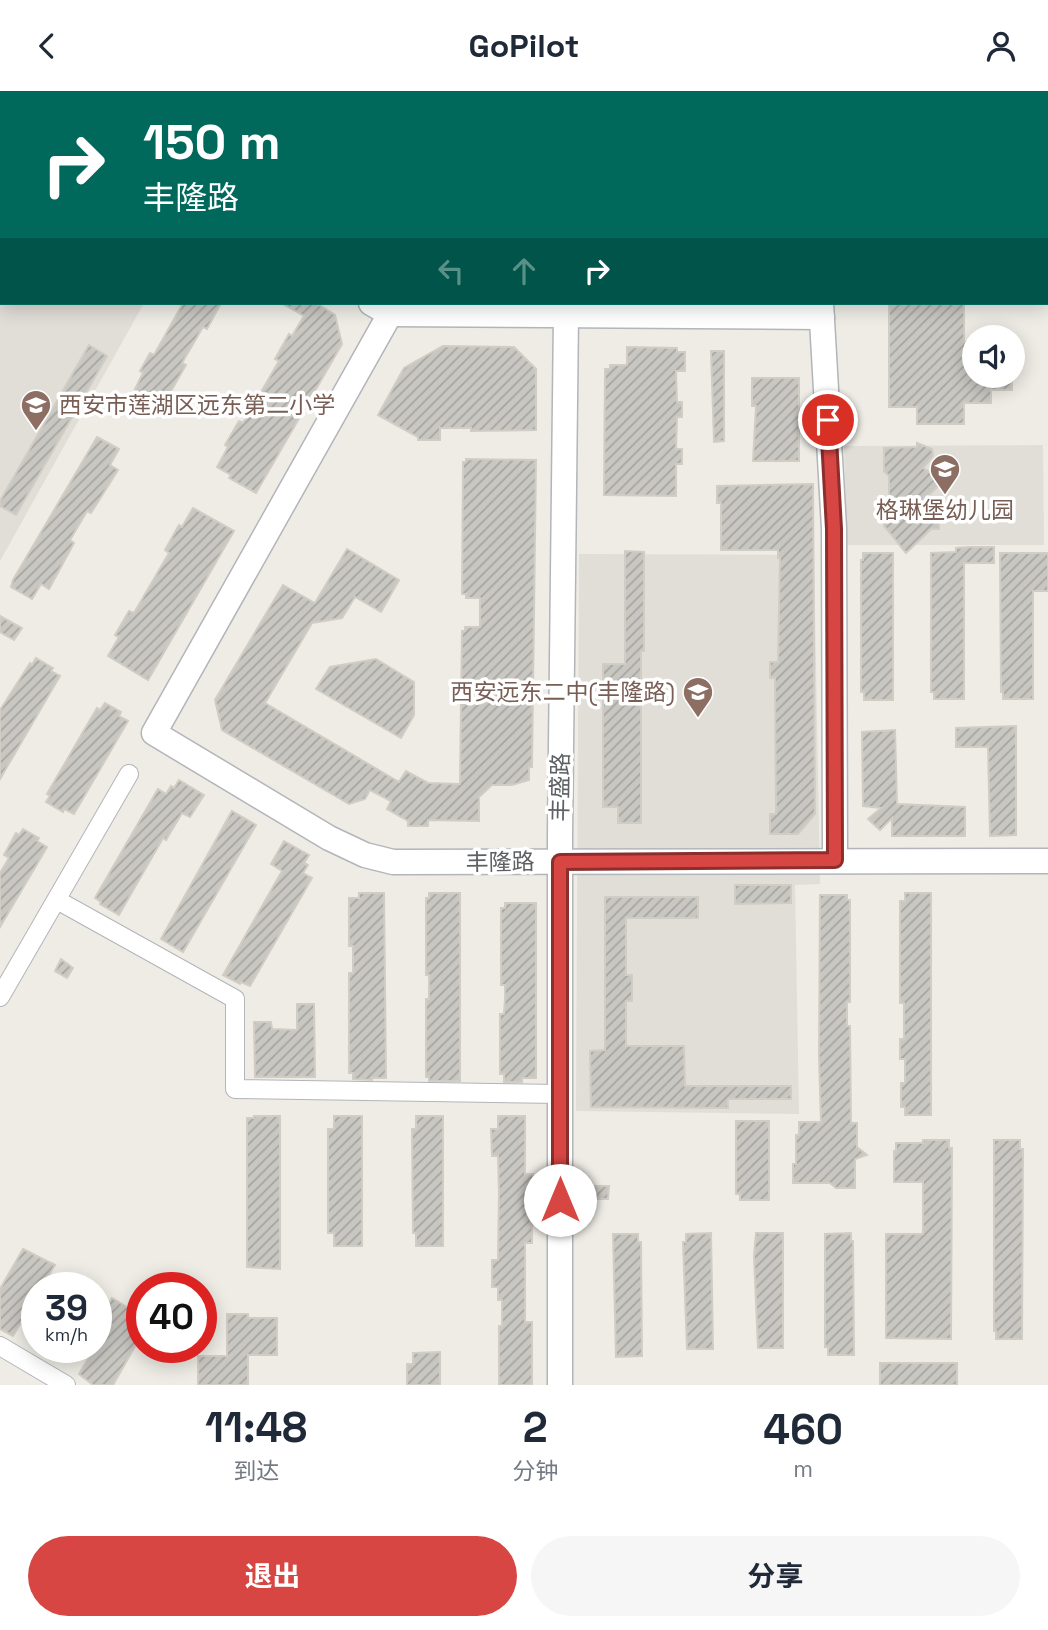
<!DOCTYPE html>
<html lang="zh">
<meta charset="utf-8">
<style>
body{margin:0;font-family:"Space Grotesk","Noto Sans SC",sans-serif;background:#f6f6f7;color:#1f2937;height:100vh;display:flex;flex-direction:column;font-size:26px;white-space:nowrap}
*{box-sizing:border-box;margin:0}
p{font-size:23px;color:#747a83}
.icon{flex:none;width:38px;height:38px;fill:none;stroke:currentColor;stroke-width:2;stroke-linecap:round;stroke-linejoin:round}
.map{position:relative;height:1294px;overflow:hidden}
.panel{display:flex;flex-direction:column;background:#fff;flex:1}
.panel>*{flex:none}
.banner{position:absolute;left:0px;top:0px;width:1048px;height:214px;box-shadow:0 4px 18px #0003;background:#00695c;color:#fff;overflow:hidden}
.fabs{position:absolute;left:962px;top:234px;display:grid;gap:14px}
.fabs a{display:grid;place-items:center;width:63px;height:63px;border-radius:50%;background:#fff;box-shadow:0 4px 18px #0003;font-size:35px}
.speed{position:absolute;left:21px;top:1181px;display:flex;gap:14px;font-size:35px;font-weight:700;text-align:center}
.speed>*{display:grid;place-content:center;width:91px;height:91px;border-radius:50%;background:#fff;box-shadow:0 4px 18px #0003;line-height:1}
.speed small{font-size:18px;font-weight:400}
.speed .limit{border:10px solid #d22;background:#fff;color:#111}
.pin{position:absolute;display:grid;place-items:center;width:60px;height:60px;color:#fff;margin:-30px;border:4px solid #fff;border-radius:50%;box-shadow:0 2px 7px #0007}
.me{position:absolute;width:77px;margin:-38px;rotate:0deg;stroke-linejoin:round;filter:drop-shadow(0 0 5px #0008)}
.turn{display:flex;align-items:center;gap:24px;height:147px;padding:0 28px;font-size:32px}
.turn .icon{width:91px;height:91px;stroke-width:2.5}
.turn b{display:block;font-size:49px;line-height:60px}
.lanes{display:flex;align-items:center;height:66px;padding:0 28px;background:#0003;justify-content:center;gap:35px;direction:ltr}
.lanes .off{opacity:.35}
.eta{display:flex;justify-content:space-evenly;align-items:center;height:119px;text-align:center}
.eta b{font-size:42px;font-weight:700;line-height:49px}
.button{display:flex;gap:14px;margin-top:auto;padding:14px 28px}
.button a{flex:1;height:80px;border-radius:42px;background:#d74642;color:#fff;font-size:28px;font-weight:700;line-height:80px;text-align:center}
.button a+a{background:#f6f6f7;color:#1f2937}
header{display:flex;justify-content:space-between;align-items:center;height:91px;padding:0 28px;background:#fff;font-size:32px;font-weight:700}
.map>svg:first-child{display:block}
</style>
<header><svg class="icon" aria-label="back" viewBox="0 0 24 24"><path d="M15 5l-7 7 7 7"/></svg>GoPilot<svg class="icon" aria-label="person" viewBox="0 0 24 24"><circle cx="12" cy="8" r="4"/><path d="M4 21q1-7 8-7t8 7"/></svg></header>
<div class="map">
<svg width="1048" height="1294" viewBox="0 0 1048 1294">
<defs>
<pattern id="building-hatch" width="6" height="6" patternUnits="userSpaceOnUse" patternTransform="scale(1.75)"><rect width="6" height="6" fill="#c9c7c2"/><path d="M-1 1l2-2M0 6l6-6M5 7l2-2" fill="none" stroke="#a6a5a1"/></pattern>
</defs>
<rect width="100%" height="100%" fill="#eeece5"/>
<g fill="#e1ddd7">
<path d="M0,0L23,2H2V212H144L0,470Z"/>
<rect x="604" y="0" width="173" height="2"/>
<path d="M1043,354L1044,454H847L844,355Z"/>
<path d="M579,463L814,464L820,793L795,794L799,1023L576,1020Z"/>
</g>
<rect fill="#f9e4e3" x="236" y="0" width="124" height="2"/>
<g fill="url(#building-hatch)" stroke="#d2cdc4" stroke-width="2">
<path d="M183,212H221L207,238L203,236L182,272L186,274L167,307L163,305L153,323L129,310L143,282L140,280L150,262L154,264Z"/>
<path d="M281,212H316L335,224L342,253L256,402L229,387L231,384L217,376L228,356L225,354L239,330L243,332L279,270L275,268L289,243L292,245L304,225Z"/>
<path d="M889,212H964V251H975V285H1012V299H991V312H964V333H917V316H889Z"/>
<path d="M89,254L107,265L16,424L0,415V410Z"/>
<path d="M443,255L514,256L536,278V339L471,340V337H440V349H418V346L378,324L404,277Z"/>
<path d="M627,256L677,257V261H685V280H676L677,311H682V326H677L676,358H682V373H676V405L604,404L605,278H610V274H627Z"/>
<path d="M711,260H724V350L714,351Z"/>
<path d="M752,287H799V370H753L756,315H752Z"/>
<path d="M97,346L119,358L110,374L118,379L91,422L87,420L70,449L74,452L49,498L41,493L32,508L11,496L13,489Z"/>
<path d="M917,352L932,358L933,365L923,377L939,387V394L928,405L944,412L946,416L945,421L939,427V438H931L906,462L884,435V414L889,409V385L884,380V357L917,356Z"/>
<path d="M466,368L536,369L532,676H529V689L512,694H492L479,706V730L428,729V735H408V730L387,718L391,710L370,699L365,708L349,713L222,639L215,609L283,494L315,512L347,458L399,489L381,521L355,506L342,527L312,532L265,612L399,691L406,680L428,692L460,693L462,540H465V536H480V507H466V503H462L463,371H466Z"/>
<path d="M813,393L815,723L798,743H770V723H776L775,587H770V571H778L780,467H778V459H721V412H717V395Z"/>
<path d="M193,417L234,440L148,589L108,565L119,546L115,544L129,520L134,522L169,462L165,459L179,434L182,436Z"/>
<path d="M969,456H994V472H964V608H934V601H931V462L956,461V457Z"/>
<path d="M625,460L644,461V560H641V732H618V716H603V573H625Z"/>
<path d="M863,462H893V609H864V601H861V469H863Z"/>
<path d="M1000,462H1048V500H1033V608H1003V601H1001Z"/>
<path d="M0,525L22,537L14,549L0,541Z"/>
<path d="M36,567L53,577L51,580L60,585L0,688V619L30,572L32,574Z"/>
<path d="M376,568L414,591V624L401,647L316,598L330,576Z"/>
<path d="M105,612L121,621L119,625L128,630L74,723L64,718L63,721L46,711L50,705L47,703L97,617L100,619Z"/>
<path d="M1016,635V744L990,745L988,656H956V637Z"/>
<path d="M895,639L897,713L965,716V745H892V727L880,739L868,728L881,717L863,715L862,641Z"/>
<path d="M179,689L204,704L190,726L182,722L166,749L163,747L119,824L100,813L101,811L95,807L158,698L166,703L171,695L174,697Z"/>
<path d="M232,720L256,734L183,861L161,848Z"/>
<path d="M23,738L39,747L37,750L47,756L0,836V782L9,767L4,764L16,742L19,744Z"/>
<path d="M284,750L309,764L304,772L308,774L303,782L312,787L250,895L241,891L240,893L223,884L282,780L271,773Z"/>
<path d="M791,794V812L735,813V794Z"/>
<path d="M359,802H384L386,987H372V989L353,988V982H349V882H353V855H349V807H359Z"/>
<path d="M429,802H460V990H429V986H426V908H429V884H426V807H429Z"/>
<path d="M905,802H931V1024H905V1016H901V992H905V968H900V948H904V912H900V810H905Z"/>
<path d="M820,804H847V809H850V911H847V935H850L851,1032H857V1056L867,1064L855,1068V1097H836L830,1092H793V1073H796V1044H799V1031H821L819,966Z"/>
<path d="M605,806H698V827H626V884H632V910H626V955H684L685,995H791V1008H728V1017L591,1016L590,960L605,959Z"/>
<path d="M505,812H536V987H522V991H504V983H500V923H504L505,907V894H501V817H505Z"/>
<path d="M61,868L73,877L67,887L55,880Z"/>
<path d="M297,913H314L315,986H255L254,931H271L272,938L297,939Z"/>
<path d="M254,1025H280V1178L247,1176V1027H254Z"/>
<path d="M334,1025H362V1155H334V1142H328V1038H334Z"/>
<path d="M416,1025H443V1155H416V1142H413L412,1038H416Z"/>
<path d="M498,1025H525V1083H533L532,1152H525V1231H532V1294H499V1235H502V1209H498V1196H492V1169H498L499,1101L498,1065H492L491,1038H498Z"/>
<path d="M736,1030H769V1109H740V1103H736Z"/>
<path d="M923,1049H949V1057H952L951,1248L886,1247V1143H923V1091H894V1060H896V1052H923Z"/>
<path d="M994,1049H1020V1058H1023L1022,1248H996V1240H994Z"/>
<path d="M592,1095H609L608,1108H592Z"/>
<path d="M711,1142L713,1258H687L683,1151H686V1143Z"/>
<path d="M756,1142H783V1257H758L754,1165Z"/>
<path d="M851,1142V1150H853L854,1264H828V1256H825V1143Z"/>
<path d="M613,1143H638V1151H641L642,1265L616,1266Z"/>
<path d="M23,1158L55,1174L41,1197H37V1205L13,1245L0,1238V1198Z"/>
<path d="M112,1207L135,1221L142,1249L138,1250L113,1294H93L79,1283L106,1237L97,1233Z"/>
<path d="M227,1223H248V1227H277V1264H248V1294H198V1265H227Z"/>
<path d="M440,1261V1294H407V1273H413V1262Z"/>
<rect x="880" y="1272" width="77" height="22"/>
</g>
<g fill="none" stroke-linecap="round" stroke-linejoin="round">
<g stroke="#b2b5b9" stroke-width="20">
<g id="street">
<path d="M71,0L76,2"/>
<path d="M57,809L235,908V998L560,1003"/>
<path d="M0,906L129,683"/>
<path d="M0,1255L66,1294"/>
</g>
</g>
<g stroke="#b2b5b9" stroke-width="27">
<g id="secondary">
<path d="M809,0V2"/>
<path d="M371,212L390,223L822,226"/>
<path d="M821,212L834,437L835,769"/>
<path d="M390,223L154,642L329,747L365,764L393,771L1048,770"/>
<path d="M560,1294V743L566,223"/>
</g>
</g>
<use href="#street" stroke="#fff" stroke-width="18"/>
<use href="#secondary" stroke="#fff" stroke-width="24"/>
</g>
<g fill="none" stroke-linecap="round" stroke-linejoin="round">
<g stroke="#8c2e2b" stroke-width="18">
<path id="route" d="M560,1109V771L835,769L834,438L828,329"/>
</g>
<use href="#route" stroke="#d74642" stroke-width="12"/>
</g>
<defs>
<g id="school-pin" transform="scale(1.575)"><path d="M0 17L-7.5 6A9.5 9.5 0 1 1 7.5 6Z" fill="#8d6e63" stroke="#fff"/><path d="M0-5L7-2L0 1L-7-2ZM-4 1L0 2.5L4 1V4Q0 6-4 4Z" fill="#fff"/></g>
</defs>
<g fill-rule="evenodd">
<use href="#school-pin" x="36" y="314"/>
<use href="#school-pin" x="945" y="378"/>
<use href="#school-pin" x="698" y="601"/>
</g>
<g text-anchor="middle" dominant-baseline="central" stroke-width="7" stroke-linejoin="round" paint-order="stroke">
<g font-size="23" fill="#785e54" stroke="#fff" text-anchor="start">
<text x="59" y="314">西安市莲湖区远东第二小学</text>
<text x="945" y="419" text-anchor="middle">格琳堡幼儿园</text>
<text x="675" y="601" text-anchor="end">西安远东二中(丰隆路)</text>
</g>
<g font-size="23" fill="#5d6164" stroke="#fff">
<text transform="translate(560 696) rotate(-89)">丰盛路</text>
<text transform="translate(500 771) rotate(-1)">丰隆路</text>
</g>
</g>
</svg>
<div class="fabs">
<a><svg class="icon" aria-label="sound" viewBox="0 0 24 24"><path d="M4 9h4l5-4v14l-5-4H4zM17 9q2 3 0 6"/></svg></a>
</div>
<div class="speed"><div>39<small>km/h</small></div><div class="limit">40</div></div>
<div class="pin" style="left:828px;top:329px;background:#d93025"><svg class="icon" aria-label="arrive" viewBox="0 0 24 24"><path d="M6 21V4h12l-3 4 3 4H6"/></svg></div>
<svg class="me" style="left:560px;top:1109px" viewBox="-20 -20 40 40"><circle r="19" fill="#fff"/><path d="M0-13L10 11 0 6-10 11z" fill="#d74642"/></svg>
<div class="banner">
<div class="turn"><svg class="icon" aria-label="right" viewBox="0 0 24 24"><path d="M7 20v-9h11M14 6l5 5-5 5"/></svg><div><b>150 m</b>丰隆路</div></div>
<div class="lanes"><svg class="icon off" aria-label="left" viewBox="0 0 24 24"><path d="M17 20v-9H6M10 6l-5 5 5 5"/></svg><svg class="icon off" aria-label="ahead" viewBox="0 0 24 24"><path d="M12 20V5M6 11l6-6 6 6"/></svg><svg class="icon" aria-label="right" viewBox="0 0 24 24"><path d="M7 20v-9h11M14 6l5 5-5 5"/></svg></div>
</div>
</div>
<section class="panel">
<div class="eta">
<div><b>11:48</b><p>到达</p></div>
<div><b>2</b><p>分钟</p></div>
<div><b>460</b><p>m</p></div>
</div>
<div class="button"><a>退出</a><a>分享</a></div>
</section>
